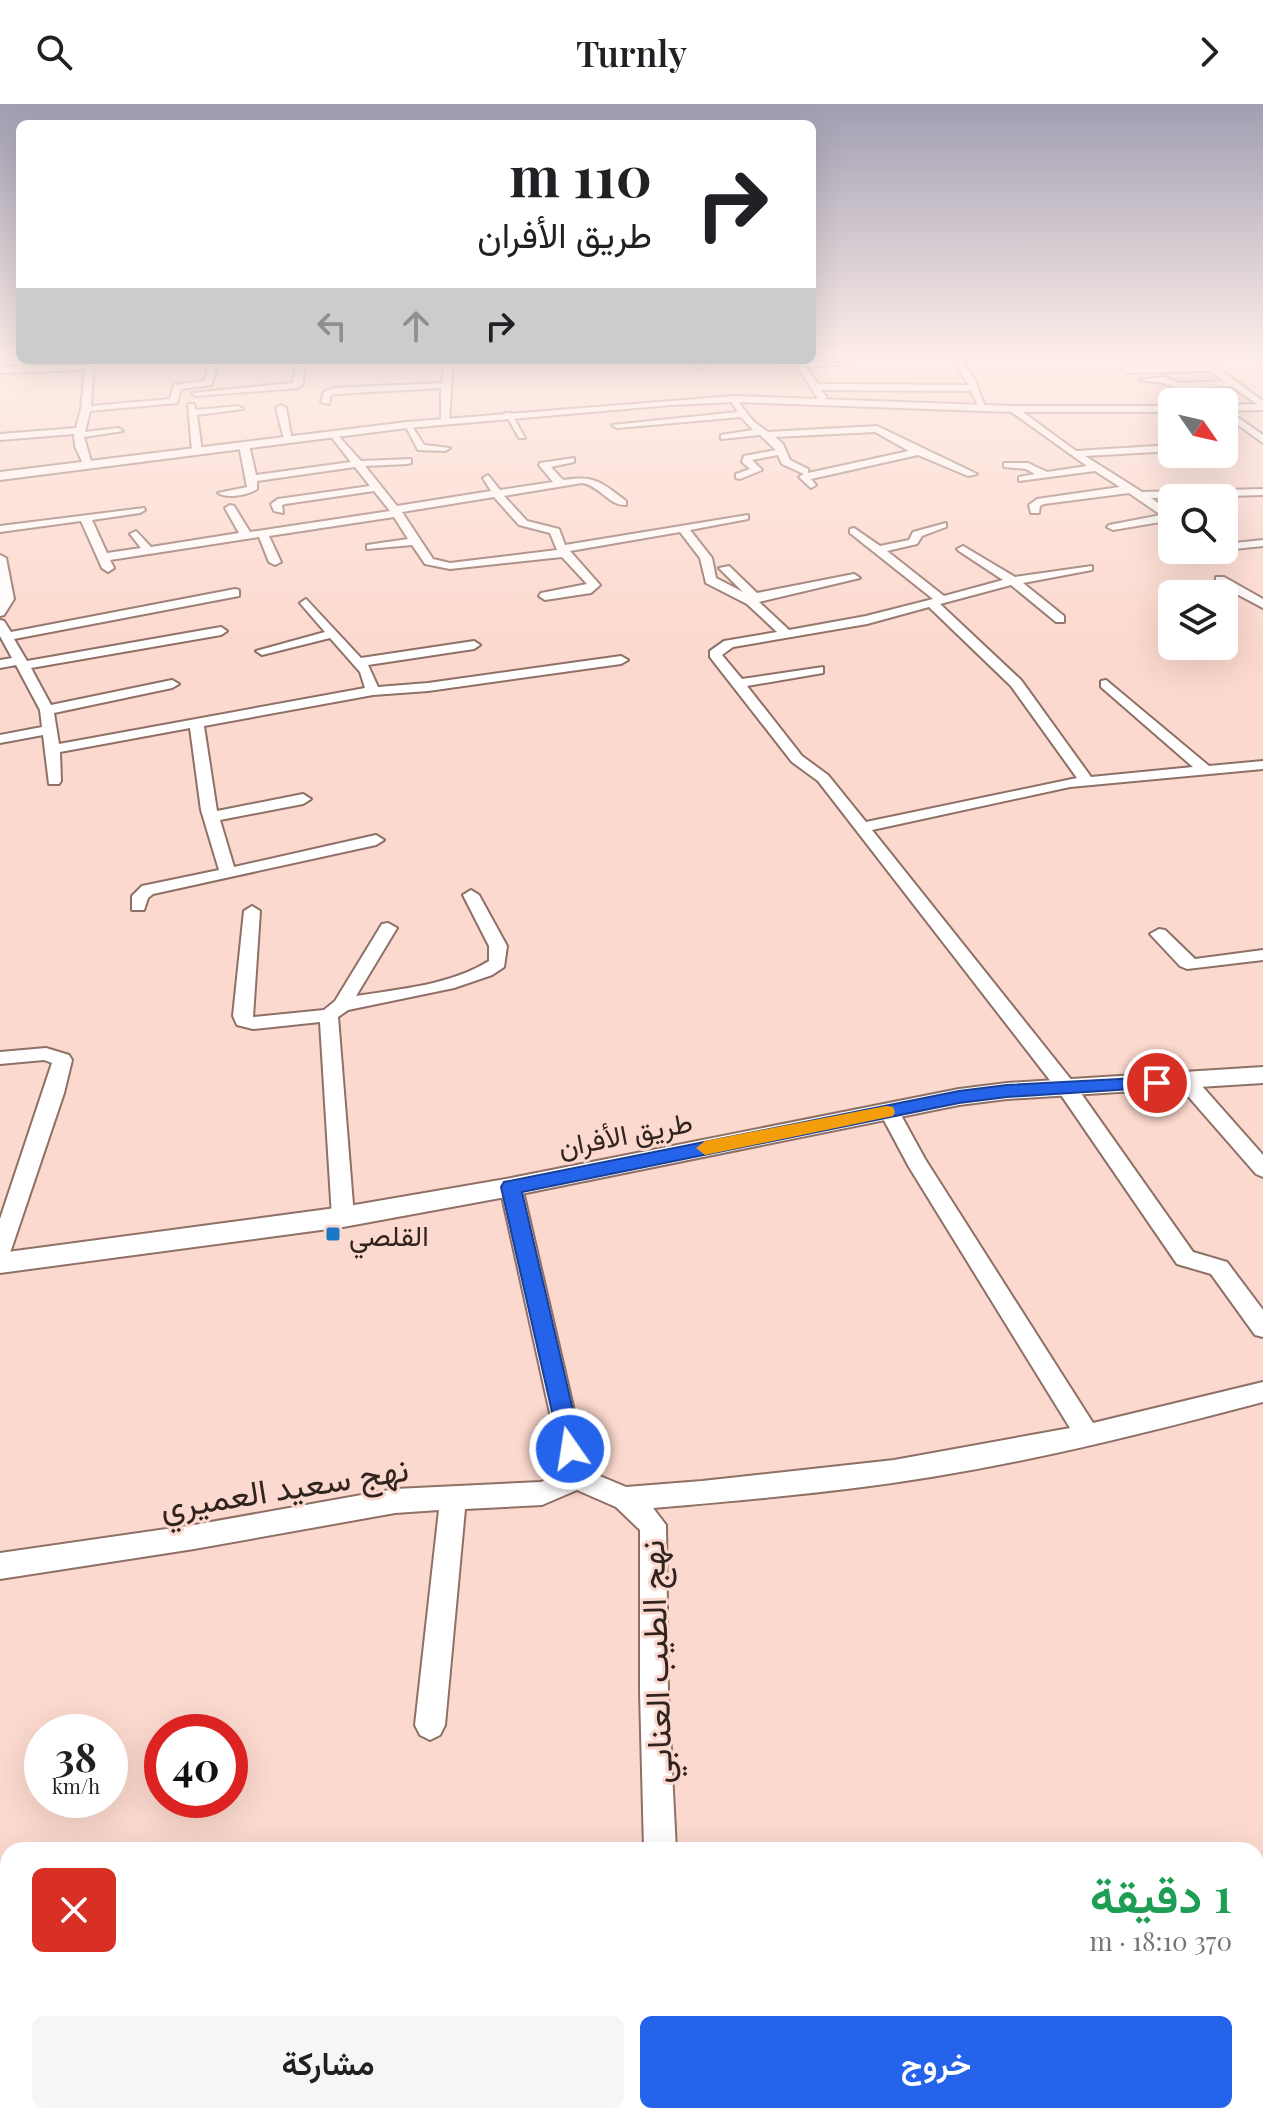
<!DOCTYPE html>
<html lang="ar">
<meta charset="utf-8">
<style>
body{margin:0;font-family:"Playfair Display",Vazirmatn,serif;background:#f6f6f6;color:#202124;direction:rtl;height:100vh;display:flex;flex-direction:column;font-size:30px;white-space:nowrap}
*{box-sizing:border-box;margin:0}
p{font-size:26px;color:#757577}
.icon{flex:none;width:44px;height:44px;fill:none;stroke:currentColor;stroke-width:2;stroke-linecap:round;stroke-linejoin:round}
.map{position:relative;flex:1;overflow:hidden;direction:ltr}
.panel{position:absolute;left:0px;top:1738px;width:1264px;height:282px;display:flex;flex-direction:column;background:#fff;border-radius:24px 24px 0 0;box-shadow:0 8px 32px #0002;direction:rtl}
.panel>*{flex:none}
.guide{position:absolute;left:16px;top:16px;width:800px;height:244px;border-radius:12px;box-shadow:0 8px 32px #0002;direction:rtl;background:#fff;color:#202124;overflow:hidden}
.needle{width:52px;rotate:124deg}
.tools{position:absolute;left:1158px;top:284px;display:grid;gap:16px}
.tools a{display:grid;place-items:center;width:80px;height:80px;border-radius:12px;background:#fff;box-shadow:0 8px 32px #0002;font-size:40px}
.speed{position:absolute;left:24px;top:1610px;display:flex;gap:16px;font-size:40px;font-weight:700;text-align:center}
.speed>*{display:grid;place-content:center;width:104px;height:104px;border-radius:50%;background:#fff;box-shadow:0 8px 32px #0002;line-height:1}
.speed small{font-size:20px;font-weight:400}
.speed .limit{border:12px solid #d22;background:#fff;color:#111}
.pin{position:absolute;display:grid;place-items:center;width:68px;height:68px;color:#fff;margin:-34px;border:4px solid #fff;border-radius:50%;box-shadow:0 2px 8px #0007}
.me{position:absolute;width:88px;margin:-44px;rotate:347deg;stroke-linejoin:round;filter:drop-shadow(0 0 6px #0008)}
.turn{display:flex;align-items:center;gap:28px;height:168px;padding:0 32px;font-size:36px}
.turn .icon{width:104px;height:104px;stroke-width:2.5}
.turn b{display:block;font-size:56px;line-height:68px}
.lanes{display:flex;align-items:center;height:76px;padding:0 32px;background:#0003;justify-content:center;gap:40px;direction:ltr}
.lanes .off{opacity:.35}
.round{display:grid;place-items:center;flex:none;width:84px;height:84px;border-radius:12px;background:#f6f6f6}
.summary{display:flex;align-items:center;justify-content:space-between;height:136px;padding:0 32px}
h1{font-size:48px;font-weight:600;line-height:60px;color:#1e9e55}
.cta{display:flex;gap:16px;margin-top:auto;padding:16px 32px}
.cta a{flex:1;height:92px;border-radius:12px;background:#2563eb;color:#fff;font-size:32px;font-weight:600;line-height:92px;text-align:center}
.cta a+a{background:#f6f6f6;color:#202124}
header{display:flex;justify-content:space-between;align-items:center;height:104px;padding:0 32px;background:#fff;font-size:36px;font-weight:600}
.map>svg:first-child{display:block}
</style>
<header><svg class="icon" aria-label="forward" viewBox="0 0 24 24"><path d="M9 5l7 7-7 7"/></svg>Turnly<svg class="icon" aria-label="search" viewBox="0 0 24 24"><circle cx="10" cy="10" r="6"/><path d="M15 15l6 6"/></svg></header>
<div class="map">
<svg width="1263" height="2019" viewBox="0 0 1263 2019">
<rect width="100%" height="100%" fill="#fcd9ce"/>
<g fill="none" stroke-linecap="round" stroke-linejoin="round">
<g stroke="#8e7066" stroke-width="4">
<g id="minor">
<path d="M951,254H960L975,276L986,306H980L971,287L821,286L827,294L819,296L793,256L849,260L806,263L818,280L969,281Z"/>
<path d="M86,256H94L91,302L170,295L174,281L205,277L210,256H218L212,281L181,285L177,299L90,307L85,328L118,324L123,327L84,333L93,364L84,362L75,342L74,330L0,336V330L76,324L81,305L85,266L0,269V263L85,261Z"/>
<path d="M445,256H453L449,318L441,316V284L336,290L331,291L329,300L321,298L324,288L334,284L442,279Z"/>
<path d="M691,256H700L705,263L698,265Z"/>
<path d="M300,258L304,261L303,280L298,284L196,292L191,289L293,279L296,261Z"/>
<path d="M1215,262L1263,297V304L1231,282L1179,285L1163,279L1139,276L1164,273L1180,279L1224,277L1210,267L1126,269L1122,266L1126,263Z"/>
<path d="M737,296L753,317L768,328L877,322L977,370L968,372L918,351L811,375L816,381L811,384L799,373L804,370L782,360L778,351L752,356L762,366L740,375L736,374V370L750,365L742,358L744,352L776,346L760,331L721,335V331L753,326L741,313L617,324L612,321L738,308L732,299ZM875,328L909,347L808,369V365L790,356L783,340L775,333Z"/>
<path d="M188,300H194L196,306L238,302L243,305L197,311L202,347L197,350L192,347Z"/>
<path d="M281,301L286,304L292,337L284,335L276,304Z"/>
<path d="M1010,303H1016L1076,347L1172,341V347L1085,352L1142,388L1263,385V391L1151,394L1172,409V416L1113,426L1107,423L1109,421L1161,411L1129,389L1044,400L1040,402L1039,409H1031L1029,401L1037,395L1120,383L1095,367L1019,377V373L1035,370L1026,365L1004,363V359H1028L1047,368L1087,362L1010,307Z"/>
<path d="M1224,304L1263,331V339L1224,311Z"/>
<path d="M505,309H511L525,334H519Z"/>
<path d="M404,319H410L424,341L450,344L445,347L418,346Z"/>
<path d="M334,327L361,357L411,355V359L407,360L365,362L397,402L491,387L483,374L488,371L500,386L553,378L539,361L540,359L574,354V358L551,363L563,376C595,371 601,378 626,397V401C609,402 599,381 582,379L504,392L527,417L559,425L565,441L748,411V415L690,426L712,454L716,474L743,488L719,464L729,462L757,489L854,470L860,474L759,498L789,526L866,512L933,495L850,429V425L854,424L880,442L909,436L913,428L946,419V423L922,432L917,440L887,447L944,492L1003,476L959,447L957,445L963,442L1015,473L1092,462V466L1023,479L1064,512V518H1056L1011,481L940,500L1021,576L1091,673L1193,663L1101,583V577L1106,576L1209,662L1263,657V665L1070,683L872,726L1073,978L1193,1148L1227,1158L1263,1206V1233L1255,1231L1211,1170L1177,1160L1059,988L818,677L792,658L710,553V547L724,537L777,528L747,500L706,479L700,454L680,428L570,447L600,481L591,489L545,496L539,492L541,489L587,480L562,453L450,465L425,460L412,441L367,445V441L408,435L394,413L269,432L281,458L275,461L269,458L259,433L110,456L114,464L108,468L102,464L81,417L0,428V422L144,404L145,406L140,409L92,416L107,449L141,444L130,430L136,427L151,443L239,429L225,404L230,401L234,402L250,428L390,407L374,387L285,400L282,401L283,409L274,407L271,400L278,395L370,382L355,363L257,377V385C249,391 226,395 218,389L247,383L239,341L244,338L249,341L256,371L351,358L329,330ZM494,393L519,421L550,429L557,446L450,459L433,455L402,408ZM929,503L1011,582L1077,674L866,718L828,671L802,652L747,582L823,569V563L742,575L722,551L733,543L867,520Z"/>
<path d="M1263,436V442L1224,446H1222L1224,440Z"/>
<path d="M0,451L6,454L14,495L4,511L0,512Z"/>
<path d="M1216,473H1224L1263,495V504L1216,479Z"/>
<path d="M235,485L239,486V492L14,535L27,557L221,523L227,527L221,531L31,564L51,601L172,576L179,580L172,584L54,609L59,640L365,584L360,568L330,534L262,551L256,547L325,528L300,499L306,495L361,554L474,537L480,541L474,545L368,561L378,583L428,579L621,552L628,556L621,560L428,587L373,591L204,622L217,707L303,690L311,695L303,700L220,716L234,763L376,731L384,736L376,741L153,790L148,794L144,806H132V792L142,782L219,766L201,706L190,624L60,648L61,677L59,680H49L43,631L0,639V631L42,623L40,606L16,561L0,564V556L12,554L0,532V516L4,517L11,528Z"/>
<path d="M471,786L479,791L507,842L504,863L492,871L454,884L348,906L338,913L354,1113L351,1119H335L332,1113L320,918L253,925L237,921L233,912L244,807L252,802L260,807L253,913L324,906L335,897L382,820L388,819L397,824L356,892C400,885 451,881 489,857V842L463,791Z"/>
<path d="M1159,825L1165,826L1195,855L1263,846V856L1187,865L1180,862L1150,830Z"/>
<path d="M46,944L69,951L72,956L64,989L11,1146L8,1152L0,1154V1115L52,959L44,956L0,960V948Z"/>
<path d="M1187,971L1194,973L1263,1051V1073L1256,1070L1180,983L1177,978L1180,973Z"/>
<path d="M889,1000L896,1002L925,1055L1093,1319L1263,1278V1298C1153,1327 1043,1355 931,1373C839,1388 746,1396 653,1404L666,1421L668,1588L676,1746H644L640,1588V1426L616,1403L577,1386L542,1401L465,1405L445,1621L440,1631L430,1636L420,1631L415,1621L439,1406L395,1409L194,1445L0,1475V1449L194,1421L395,1385L541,1378L563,1368L500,1083L504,1078H518L522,1083L588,1367L626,1383L702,1377L894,1356L1070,1324L909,1063L879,1007Z"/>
<rect x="0" y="1924" width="8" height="34"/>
<rect x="200" y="2012" width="36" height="7"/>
<path d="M662,2012H698L699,2019H663Z"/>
</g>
</g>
<g stroke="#8e7066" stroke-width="4">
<g id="major">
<path d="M735,292L1013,302H1172V308H1013L735,298L671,301L407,324L0,376V368L407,318Z"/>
<path d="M1263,300V306L1224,307V301Z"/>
<path d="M1263,963V979L1007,995L959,1001L511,1092L343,1123L0,1169V1149L343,1103L511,1074L959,985L1007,979Z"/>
</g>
</g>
<use href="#minor" fill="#fff" fill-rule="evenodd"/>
<use href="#major" fill="#fff" fill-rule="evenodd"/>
</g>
<linearGradient id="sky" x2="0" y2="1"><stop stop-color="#a19eb2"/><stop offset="0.47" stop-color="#feeee9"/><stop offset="1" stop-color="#feeee9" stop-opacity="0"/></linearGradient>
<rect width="1263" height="537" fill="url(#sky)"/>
<path fill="#2563eb" stroke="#184099" stroke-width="2" d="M1157,973L1166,979L1163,983L1007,993L959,999L522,1088L582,1345L578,1352L570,1355L562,1352L501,1083L504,1078L959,987L1007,981Z"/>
<path fill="#f59e0b" d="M886,1002L893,1003L895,1008L893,1012L705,1051L696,1044L705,1037Z"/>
<rect fill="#1a77c4" stroke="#fcd9ce" stroke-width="3" x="325" y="1122" width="16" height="16" rx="4"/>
<g text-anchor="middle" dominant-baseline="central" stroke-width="6" stroke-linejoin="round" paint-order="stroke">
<g font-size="28" fill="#312420" stroke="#fcd9ce">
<text transform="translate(625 1029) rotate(-11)">طريق الأفران</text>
</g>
<g font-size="28" fill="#312420" stroke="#fcd9ce" text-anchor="start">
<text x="349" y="1130">القلصي</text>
</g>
<g font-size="34" fill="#312420" stroke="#fcd9ce">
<text transform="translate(284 1382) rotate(-9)">نهج سعيد العميري</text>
<text transform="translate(654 1558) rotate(-92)">نهج الطيب العنابي</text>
</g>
</g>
</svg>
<div class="tools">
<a><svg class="needle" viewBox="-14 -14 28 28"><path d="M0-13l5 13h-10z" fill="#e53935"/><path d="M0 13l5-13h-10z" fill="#757577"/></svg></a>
<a><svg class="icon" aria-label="search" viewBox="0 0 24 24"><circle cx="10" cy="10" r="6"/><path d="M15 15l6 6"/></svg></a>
<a><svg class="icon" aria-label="layers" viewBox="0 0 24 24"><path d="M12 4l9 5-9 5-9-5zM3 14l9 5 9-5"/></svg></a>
</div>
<div class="speed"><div>38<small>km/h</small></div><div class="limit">40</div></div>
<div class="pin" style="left:1157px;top:979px;background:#d93025"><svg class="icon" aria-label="arrive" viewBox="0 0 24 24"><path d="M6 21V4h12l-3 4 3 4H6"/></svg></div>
<svg class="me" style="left:570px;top:1345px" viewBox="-20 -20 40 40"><circle r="17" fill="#2563eb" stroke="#fff" stroke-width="3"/><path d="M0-11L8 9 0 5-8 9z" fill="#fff"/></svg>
<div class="guide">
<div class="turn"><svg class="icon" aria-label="right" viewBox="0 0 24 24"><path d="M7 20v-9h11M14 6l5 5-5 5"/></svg><div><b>110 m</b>طريق الأفران</div></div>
<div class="lanes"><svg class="icon off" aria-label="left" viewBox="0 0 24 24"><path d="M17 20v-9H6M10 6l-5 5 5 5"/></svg><svg class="icon off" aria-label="ahead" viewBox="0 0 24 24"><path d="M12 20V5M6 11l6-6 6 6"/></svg><svg class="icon" aria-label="right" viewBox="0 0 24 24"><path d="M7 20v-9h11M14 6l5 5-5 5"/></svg></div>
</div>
<section class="panel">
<div class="summary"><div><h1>1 دقيقة</h1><p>370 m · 18:10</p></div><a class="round" style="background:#d93025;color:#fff"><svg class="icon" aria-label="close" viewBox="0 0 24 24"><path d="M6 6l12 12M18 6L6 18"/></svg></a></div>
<div class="cta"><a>خروج</a><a>مشاركة</a></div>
</section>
</div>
